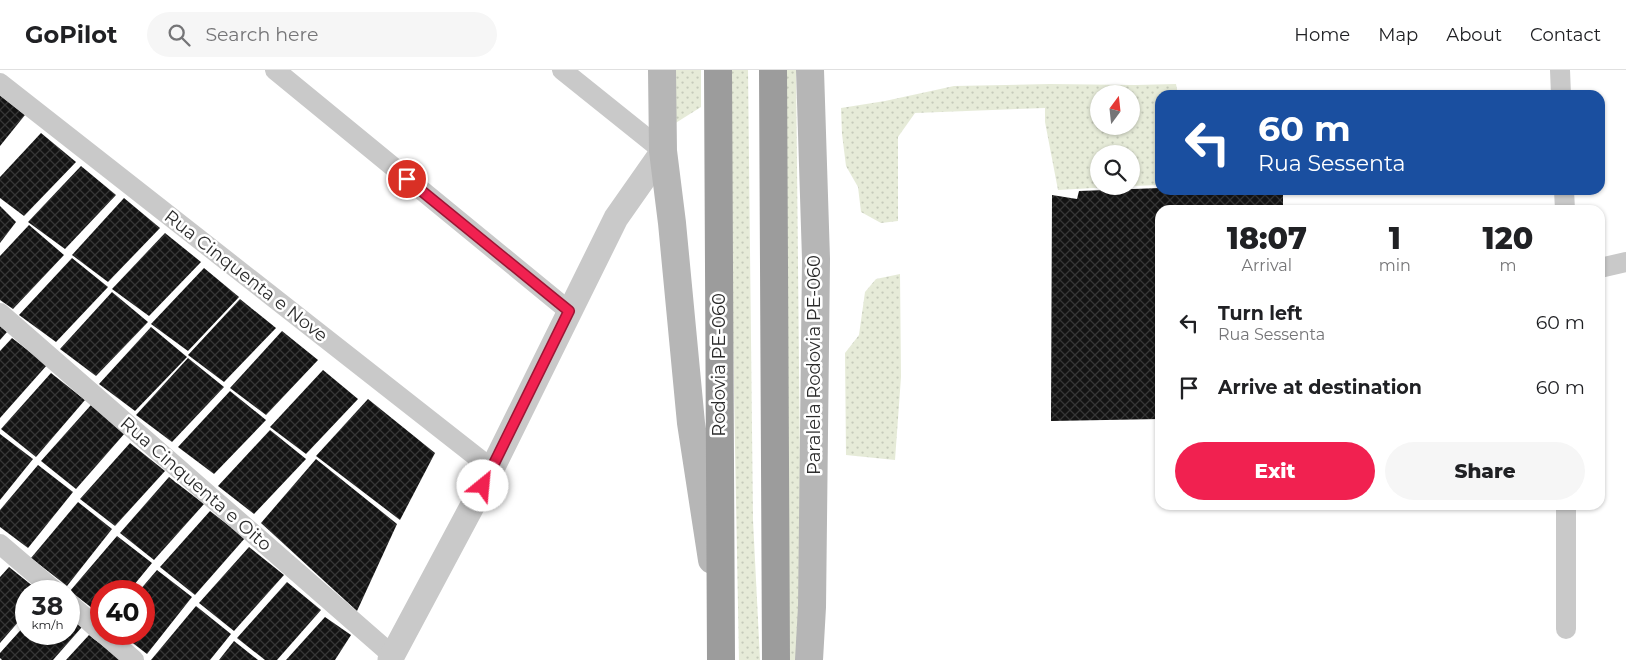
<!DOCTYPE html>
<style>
body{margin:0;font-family:Montserrat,sans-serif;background:#f6f6f6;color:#202124;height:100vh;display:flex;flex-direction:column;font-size:19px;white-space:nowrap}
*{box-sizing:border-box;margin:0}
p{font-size:16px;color:#757577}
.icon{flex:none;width:28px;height:28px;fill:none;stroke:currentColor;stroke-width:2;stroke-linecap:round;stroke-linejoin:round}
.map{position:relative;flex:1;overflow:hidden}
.side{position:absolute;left:1155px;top:135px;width:450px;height:305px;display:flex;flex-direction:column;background:#fff;border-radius:15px;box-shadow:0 1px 4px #0004}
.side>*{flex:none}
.hud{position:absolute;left:1155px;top:20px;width:450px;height:105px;border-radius:15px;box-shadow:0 1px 4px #0004;background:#1a4fa0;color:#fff;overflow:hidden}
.needle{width:32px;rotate:15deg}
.controls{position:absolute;left:1090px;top:15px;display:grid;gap:10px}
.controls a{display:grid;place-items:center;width:50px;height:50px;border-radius:50%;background:#fff;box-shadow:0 1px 4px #0004;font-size:25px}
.speed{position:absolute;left:15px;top:510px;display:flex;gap:10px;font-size:25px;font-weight:700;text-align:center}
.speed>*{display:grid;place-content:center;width:65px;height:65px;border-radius:50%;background:#fff;box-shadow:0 1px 4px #0004;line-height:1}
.speed small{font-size:12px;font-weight:400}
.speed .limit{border:8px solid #d22;background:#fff;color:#111}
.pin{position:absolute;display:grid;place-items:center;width:42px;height:42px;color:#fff;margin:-21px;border:2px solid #fff;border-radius:50%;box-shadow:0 1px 5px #0007}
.me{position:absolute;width:55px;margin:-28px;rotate:28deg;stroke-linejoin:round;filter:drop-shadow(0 0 4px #0008)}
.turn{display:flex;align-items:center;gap:18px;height:105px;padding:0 20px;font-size:22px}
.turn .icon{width:65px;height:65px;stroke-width:2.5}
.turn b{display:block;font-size:35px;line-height:42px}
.eta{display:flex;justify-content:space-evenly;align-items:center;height:85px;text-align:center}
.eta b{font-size:30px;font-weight:800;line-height:35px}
.primary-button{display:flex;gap:10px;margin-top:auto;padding:10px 20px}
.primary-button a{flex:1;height:58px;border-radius:30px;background:#f12150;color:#fff;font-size:20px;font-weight:800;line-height:58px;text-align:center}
.primary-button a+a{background:#f6f6f6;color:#202124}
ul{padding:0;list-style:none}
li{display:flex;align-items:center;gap:15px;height:65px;padding:0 20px}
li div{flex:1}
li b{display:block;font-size:19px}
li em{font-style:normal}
header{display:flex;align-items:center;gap:30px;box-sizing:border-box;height:70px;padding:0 25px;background:#fff;border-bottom:1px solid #e0e0e0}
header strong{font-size:24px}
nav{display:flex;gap:28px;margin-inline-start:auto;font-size:18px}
.search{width:350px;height:45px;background:#f6f6f6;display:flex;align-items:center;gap:12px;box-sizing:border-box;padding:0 18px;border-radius:28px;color:#757577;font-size:19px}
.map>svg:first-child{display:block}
</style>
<header>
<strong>GoPilot</strong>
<div class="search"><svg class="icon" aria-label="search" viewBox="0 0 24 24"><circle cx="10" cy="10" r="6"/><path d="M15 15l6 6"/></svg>Search here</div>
<nav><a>Home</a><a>Map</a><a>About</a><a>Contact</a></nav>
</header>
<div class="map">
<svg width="1626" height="590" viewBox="0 0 1626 590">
<defs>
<pattern id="grass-dots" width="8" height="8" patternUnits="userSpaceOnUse" patternTransform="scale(1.25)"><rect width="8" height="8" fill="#e6ebd8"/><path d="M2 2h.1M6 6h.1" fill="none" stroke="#c5caba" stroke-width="1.8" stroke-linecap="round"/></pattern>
<pattern id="building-cross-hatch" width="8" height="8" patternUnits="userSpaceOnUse" patternTransform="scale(1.25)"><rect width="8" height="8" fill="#131313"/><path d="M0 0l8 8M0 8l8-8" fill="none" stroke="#363636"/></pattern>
</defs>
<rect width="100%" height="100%" fill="#fff"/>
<g fill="url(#grass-dots)" fill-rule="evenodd">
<path d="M668,0H701V37L674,54Z"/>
<path d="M728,0H748L753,450L760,590H739Z"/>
<path d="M775,0H796L802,590H784Z"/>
<path d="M1050,14L1135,15L1176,14L1178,25H1160V115L1131,116V84H1099V116H1130L1058,120L1045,52V38L915,43L898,67V151L881,153L861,142L858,117L846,96L842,64L841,38L885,31L954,16ZM1099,24H1131V56H1099Z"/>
<path d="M900,204L901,307L895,390L846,385L845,283L859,265L865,222L876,209Z"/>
</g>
<g fill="url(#building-cross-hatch)">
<path d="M0,25L25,45L0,76Z"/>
<path d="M41,63L76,92L24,146L0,128V107Z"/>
<path d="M81,96L116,125L65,179L28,152Z"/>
<path d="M1160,118V120H1283V140H1160V349L1051,351L1052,125L1077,129L1079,121Z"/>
<path d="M124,128L160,158L108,212L72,185Z"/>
<path d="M0,136L16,152L0,173Z"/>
<path d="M29,155L64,185L13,239L0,230V186Z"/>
<path d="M165,163L201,192L149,246L112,219Z"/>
<path d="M72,188L108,217L56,272L19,245Z"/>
<path d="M204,198L239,227L188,281L151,254Z"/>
<path d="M112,222L148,252L96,306L60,279Z"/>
<path d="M240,229L276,258L224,312L188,285Z"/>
<path d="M0,256L7,262L0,270Z"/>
<path d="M151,257L187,287L135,341L99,314Z"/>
<path d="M282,261L318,290L266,345L230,318Z"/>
<path d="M12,268L47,295L0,348V281Z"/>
<path d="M188,288L224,317L172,372L136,345Z"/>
<path d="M323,300L358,329L306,384L270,357Z"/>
<path d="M51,303L85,330L36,387L1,359Z"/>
<path d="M230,321L266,350L214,404L178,377Z"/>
<path d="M368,329L435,383L400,450L316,386Z"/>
<path d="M91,335L125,363L76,419L41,391Z"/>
<path d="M270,360L306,389L254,444L218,416Z"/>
<path d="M0,364L33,389L0,430Z"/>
<path d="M130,373L165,401L115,456L80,429Z"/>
<path d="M316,389L397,454L357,541L261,453Z"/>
<path d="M38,395L73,422L28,478L0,457V440Z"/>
<path d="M169,407L204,434L154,490L120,463Z"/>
<path d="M78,432L112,459L67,516L31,488Z"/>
<path d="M1438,435H1488V439L1438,437Z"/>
<path d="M210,441L245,468L195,525L160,497Z"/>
<path d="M117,466L152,493L129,521H101V545L70,521Z"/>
<path d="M249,477L284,505L234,561L199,533Z"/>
<path d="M9,497L39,521H26V543L0,573V507Z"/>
<path d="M157,500L192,527L147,584L121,564H144V521H139Z"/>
<path d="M287,512L321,540L277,590H265L237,568Z"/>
<path d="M196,536L231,564L210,590H151Z"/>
<path d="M69,547L82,557L53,590H2L0,588V583L26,554V564H69Z"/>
<path d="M325,547L351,565L335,590H286Z"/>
<path d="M89,565L121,590H66Z"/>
<path d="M234,571L258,590H219Z"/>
</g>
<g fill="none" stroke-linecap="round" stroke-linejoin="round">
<g stroke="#c9c9c9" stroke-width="20">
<path d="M275,0L569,241"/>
<path d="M562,0L663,81"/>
<path d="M1560,0L1561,25"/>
<path d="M0,13L492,399"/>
<path d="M1564,120L1565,140"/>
<path d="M1600,198L1626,192"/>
<path d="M0,243L392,585"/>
<path d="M0,474L55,521"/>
<path d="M69,533L101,562"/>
<path d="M1566,559V435"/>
<path d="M104,564L134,590"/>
</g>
<path stroke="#c9c9c9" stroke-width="25" d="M390,590L492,399L616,148L663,81"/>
<g stroke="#b6b6b6" stroke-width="28">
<path d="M662,0L663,81L672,153L691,353L712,490"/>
<path d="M809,590L812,537L816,189L810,0"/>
</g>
<g stroke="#9c9c9c" stroke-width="28">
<path d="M718,0L721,590"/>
<path d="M773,0L776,590"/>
</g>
</g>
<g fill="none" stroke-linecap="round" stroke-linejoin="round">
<g stroke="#9d1534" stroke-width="12">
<path id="route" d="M407,109L569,241L483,416"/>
</g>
<use href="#route" stroke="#f12150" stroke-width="9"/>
</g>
<g text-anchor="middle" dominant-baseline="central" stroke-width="5" stroke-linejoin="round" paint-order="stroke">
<g font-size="18" fill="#2c2c2c" stroke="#fff">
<text transform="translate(246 206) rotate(38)">Rua Cinquenta e Nove</text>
<text transform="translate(719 295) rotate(-90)">Rodovia PE-060</text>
<text transform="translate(814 295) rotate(-90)">Paralela Rodovia PE-060</text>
<text transform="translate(196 414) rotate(41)">Rua Cinquenta e Oito</text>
</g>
</g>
</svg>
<div class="controls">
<a><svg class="needle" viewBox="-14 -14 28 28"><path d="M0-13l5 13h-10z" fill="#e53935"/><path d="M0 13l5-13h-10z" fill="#757577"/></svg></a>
<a><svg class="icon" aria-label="search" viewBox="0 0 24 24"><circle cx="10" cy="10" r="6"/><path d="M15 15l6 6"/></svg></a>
</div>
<div class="speed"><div>38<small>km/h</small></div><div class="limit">40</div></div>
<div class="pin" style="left:407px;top:109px;background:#d93025"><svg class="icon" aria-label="arrive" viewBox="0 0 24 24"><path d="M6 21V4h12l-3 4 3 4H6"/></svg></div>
<svg class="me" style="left:483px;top:416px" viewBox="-20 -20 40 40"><circle r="19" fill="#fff"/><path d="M0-13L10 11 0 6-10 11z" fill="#f12150"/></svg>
<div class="hud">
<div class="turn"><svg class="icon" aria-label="left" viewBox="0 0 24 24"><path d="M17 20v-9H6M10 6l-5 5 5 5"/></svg><div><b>60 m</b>Rua Sessenta</div></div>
</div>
<section class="side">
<div class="eta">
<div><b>18:07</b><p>Arrival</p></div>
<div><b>1</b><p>min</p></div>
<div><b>120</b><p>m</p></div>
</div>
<ul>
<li><svg class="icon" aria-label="left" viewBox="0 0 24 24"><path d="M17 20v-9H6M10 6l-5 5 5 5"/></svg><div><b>Turn left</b><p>Rua Sessenta</p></div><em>60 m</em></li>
<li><svg class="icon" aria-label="arrive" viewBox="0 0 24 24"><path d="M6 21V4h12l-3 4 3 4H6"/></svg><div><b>Arrive at destination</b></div><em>60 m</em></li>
</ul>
<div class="primary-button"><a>Exit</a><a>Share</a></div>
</section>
</div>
